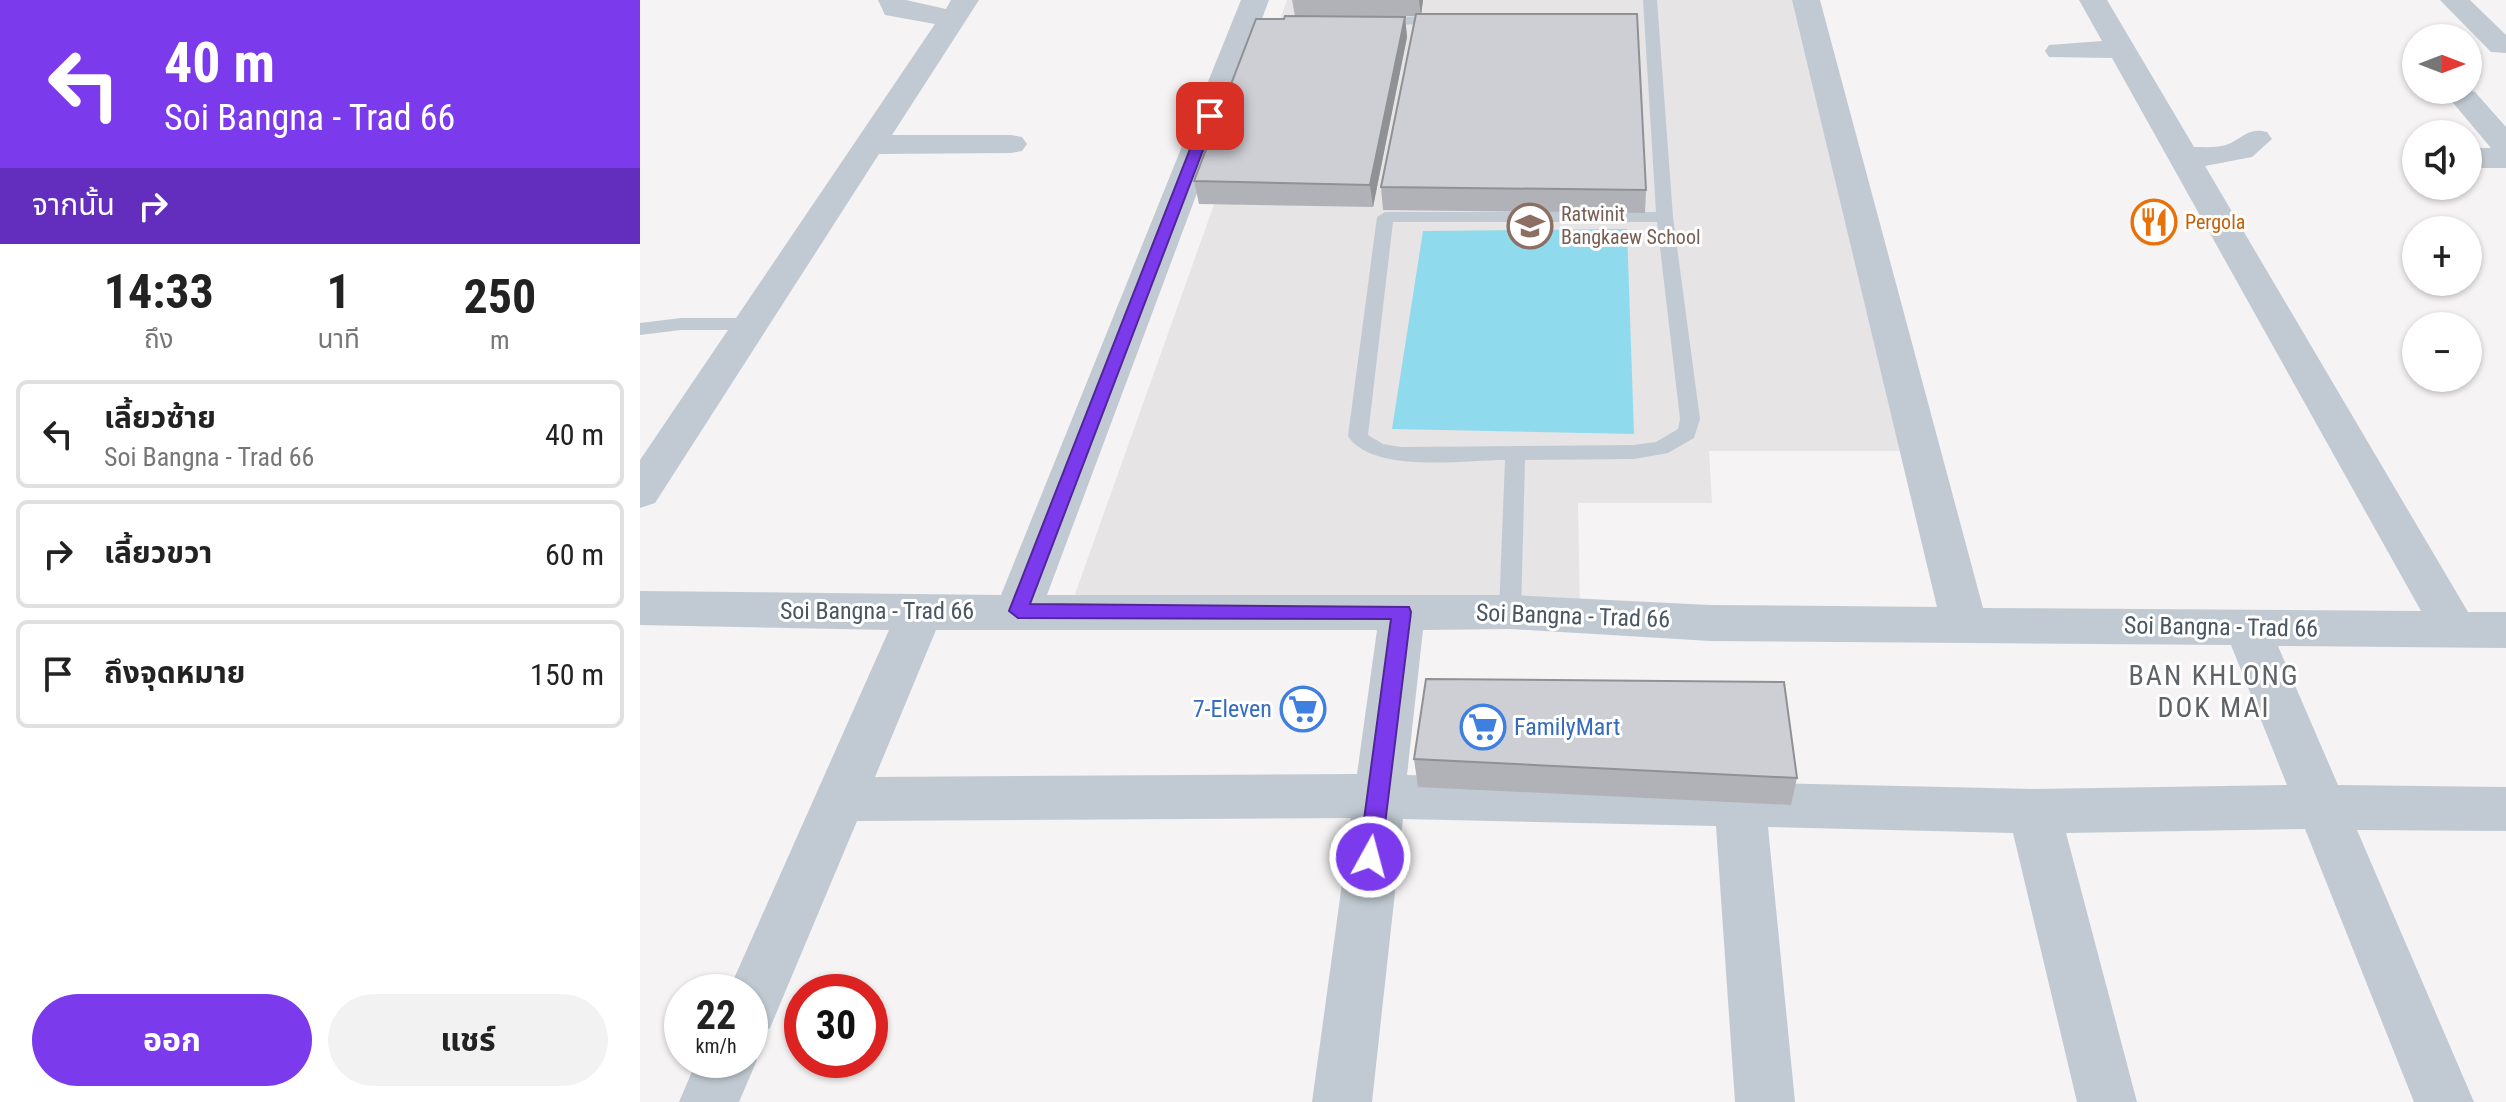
<!DOCTYPE html>
<html lang="th">
<meta charset="utf-8">
<style>
body{margin:0;font-family:"Roboto Condensed","Noto Sans Thai",sans-serif;background:#f2f2f2;color:#222;height:100vh;display:flex;flex-direction:column;font-size:30px;white-space:nowrap}
*{box-sizing:border-box;margin:0}
p{font-size:26px;color:#767676}
.icon{flex:none;width:44px;height:44px;fill:none;stroke:currentColor;stroke-width:2;stroke-linecap:round;stroke-linejoin:round}
.map{position:relative;flex:1;overflow:hidden}
.sheet{display:flex;flex-direction:column;background:#fff;width:640px}
.sheet>*{flex:none}
.banner{background:#7c3aed;color:#fff;overflow:hidden}
.needle{width:52px;rotate:90deg}
.tools{position:absolute;left:1762px;top:24px;display:grid;gap:16px}
.tools a{display:grid;place-items:center;width:80px;height:80px;border-radius:50%;background:#fff;box-shadow:0 2px 6px #0004;font-size:40px}
.speed{position:absolute;left:24px;top:974px;display:flex;gap:16px;font-size:40px;font-weight:700;text-align:center}
.speed>*{display:grid;place-content:center;width:104px;height:104px;border-radius:50%;background:#fff;box-shadow:0 2px 6px #0004;line-height:1}
.speed small{font-size:20px;font-weight:400}
.speed .limit{border:12px solid #d22;background:#fff;color:#111}
.pin{position:absolute;display:grid;place-items:center;width:68px;height:68px;color:#fff;margin:-34px;border-radius:16px;box-shadow:0 4px 12px #0006}
.me{position:absolute;width:88px;margin:-44px;rotate:7deg;stroke-linejoin:round;filter:drop-shadow(0 0 6px #0008)}
.turn{display:flex;align-items:center;gap:28px;height:168px;padding:0 32px;font-size:36px}
.turn .icon{width:104px;height:104px;stroke-width:2.5}
.turn b{display:block;font-size:56px;line-height:68px}
.then{display:flex;align-items:center;height:76px;padding:0 32px;background:#0003;gap:16px;font-size:30px}
.eta{display:flex;justify-content:space-evenly;align-items:center;height:136px;text-align:center}
.eta b{font-size:48px;font-weight:700;line-height:56px}
.action{display:flex;gap:16px;margin-top:auto;padding:16px 32px}
.action a{flex:1;height:92px;border-radius:48px;background:#7c3aed;color:#fff;font-size:32px;font-weight:700;line-height:92px;text-align:center}
.action a+a{background:#f2f2f2;color:#222}
ul{padding:0;list-style:none}
li{display:flex;align-items:center;gap:24px;height:108px;margin:0 16px 12px;padding:0 16px;border:4px solid #e0e0e0;border-radius:12px}
li div{flex:1}
li b{display:block;font-size:30px}
li em{font-style:normal}
main{display:flex;flex:1;min-height:0}
.map>svg:first-child{display:block}
</style>
<main>
<section class="sheet">
<div class="banner">
<div class="turn"><svg class="icon" aria-label="left" viewBox="0 0 24 24"><path d="M17 20v-9H6M10 6l-5 5 5 5"/></svg><div><b>40 m</b>Soi Bangna - Trad 66</div></div>
<div class="then">จากนั้น<svg class="icon" aria-label="right" viewBox="0 0 24 24"><path d="M7 20v-9h11M14 6l5 5-5 5"/></svg></div>
</div>
<div class="eta">
<div><b>14:33</b><p>ถึง</p></div>
<div><b>1</b><p>นาที</p></div>
<div><b>250</b><p>m</p></div>
</div>
<ul>
<li><svg class="icon" aria-label="left" viewBox="0 0 24 24"><path d="M17 20v-9H6M10 6l-5 5 5 5"/></svg><div><b>เลี้ยวซ้าย</b><p>Soi Bangna - Trad 66</p></div><em>40 m</em></li>
<li><svg class="icon" aria-label="right" viewBox="0 0 24 24"><path d="M7 20v-9h11M14 6l5 5-5 5"/></svg><div><b>เลี้ยวขวา</b></div><em>60 m</em></li>
<li><svg class="icon" aria-label="arrive" viewBox="0 0 24 24"><path d="M6 21V4h12l-3 4 3 4H6"/></svg><div><b>ถึงจุดหมาย</b></div><em>150 m</em></li>
</ul>
<div class="action"><a>ออก</a><a>แชร์</a></div>
</section>
<div class="map">
<svg width="1866" height="1102" viewBox="0 0 1866 1102">
<rect width="100%" height="100%" fill="#f5f3f3"/>
<path fill="#e6e4e5" d="M647,0H1156L1270,451H1069L1072,503H938L940,616L429,611Z"/>
<path fill="#90daee" d="M987,229L994,434L752,429L783,231Z"/>
<g fill="none" stroke-linecap="round" stroke-linejoin="round">
<g fill="#c1cad2" fill-rule="evenodd">
<path d="M1003,0H1017L1033,217L1060,419L1054,438L1028,453L994,459L885,460L881,612L878,618L870,621L862,618L859,612L865,460C824,460 732,474 708,436L737,217L745,212H1016ZM753,222H1017L1040,419L1038,429L1016,442L994,445L761,447L743,444L728,435Z"/>
<path d="M805,16L810,17V23L754,25L747,21L754,17Z"/>
<path d="M41,318H112L121,324L112,330H41L0,335V323Z"/>
</g>
<g fill="#c1cad2" fill-rule="evenodd">
<path d="M238,0H266L306,9L311,0H339L252,135H371L382,137L387,144L382,151L371,153L239,154L15,503L0,508V460L295,24L245,15Z"/>
<path d="M601,0H629L407,595H870L1070,605L1297,607L1152,0H1180L1343,608L1781,611L1472,58L1409,57L1405,51L1409,45L1462,41L1439,0H1467L1554,147C1564,147 1576,148 1586,145C1603,139 1607,127 1627,132L1632,139L1612,157L1565,166L1828,612H1866V648L1638,646L1698,785L1866,787V831L1717,830L1834,1102H1774L1665,829L1426,833L1497,1102H1437L1373,833L1128,827L1155,1102H1095L1076,826L763,819L732,1102H672L711,818L217,821L130,1028L110,1036V992H88L249,630L0,625V591L361,595ZM870,629L1070,641L1591,645L1647,785L1394,789L767,775L783,630ZM296,630H737L717,774L235,777Z"/>
<path d="M1800,0H1830L1866,35V53L1851,52Z"/>
<path d="M1828,90L1835,92L1866,127V168H1828V148H1851L1809,98L1813,92Z"/>
<path d="M110,1044L117,1060L99,1102H39L57,1060H110Z"/>
</g>
</g>
<g fill="#b0b2b7">
<path d="M652,0H783L781,14L1006,190L1005,213L743,210L741,187L776,16H676L765,17L767,37L733,207L559,204L554,181L644,19L655,16Z"/>
<path d="M774,759L1157,778L1151,805L778,787Z"/>
</g>
<g fill="#909195">
<path d="M779,0H783L781,16Z"/>
<path d="M765,17L767,37L733,207L730,185Z"/>
</g>
<g fill="#cdcfd5" stroke="#909195" stroke-width="2">
<path d="M776,14H997L1006,190L741,187Z"/>
<path d="M645,16L765,17L730,185L554,181L616,19H644Z"/>
<path d="M786,679L1144,682L1157,778L774,759Z"/>
</g>
<path fill="#7c3aed" stroke="#51269a" stroke-width="2" d="M570,113L576,116L390,604L769,607L771,612L741,857L738,864L730,867L723,864L719,857L751,619L378,618L369,611L563,116Z"/>
<defs>
<g id="restaurant-ring" transform="scale(2.3)"><circle r="9.5" fill="#fff" stroke="#e8710a" stroke-width="1.5"/><path d="M-5-6h1v4h1v-4h1v4h1v-4h1v5L-1.5 .5V6h-2V.5L-5-1ZM5-6V6H3V1.5H1.5Q1.5-4 5-6Z" fill="#e8710a"/></g>
<g id="school-ring" transform="scale(2.3)"><circle r="9.5" fill="#fff" stroke="#8d6e63" stroke-width="1.5"/><path d="M0-5L7-2L0 1L-7-2ZM-4 1L0 2.5L4 1V4Q0 6-4 4Z" fill="#8d6e63"/></g>
<g id="supermarket-ring" transform="scale(2.3)"><circle r="9.5" fill="#fff" stroke="#3f7fe0" stroke-width="1.5"/><path d="M-6-5.5h2.5l.6 2H6L4.5 2H-2.5L-4.4-4H-6ZM-1.5 3.2a1.3 1.3 0 1 0 .1 0ZM3 3.2a1.3 1.3 0 1 0 .1 0Z" fill="#3f7fe0"/></g>
</defs>
<g fill-rule="evenodd">
<use href="#restaurant-ring" x="1514" y="222"/>
<use href="#school-ring" x="890" y="226"/>
<use href="#supermarket-ring" x="663" y="709"/>
<use href="#supermarket-ring" x="843" y="727"/>
</g>
<g text-anchor="middle" dominant-baseline="central" stroke-width="6" stroke-linejoin="round" paint-order="stroke">
<g font-size="20" fill="#785e54" stroke="#fff" text-anchor="start">
<text x="921" y="214">Ratwinit<tspan x="921" dy="23">Bangkaew School</tspan></text>
</g>
<g font-size="20" fill="#c56008" stroke="#fff" text-anchor="start">
<text x="1545" y="222">Pergola</text>
</g>
<g font-size="24" fill="#4a5661" stroke="#fff">
<text x="237" y="611">Soi Bangna - Trad 66</text>
<text transform="translate(933 616) rotate(2)">Soi Bangna - Trad 66</text>
<text transform="translate(1581 627) rotate(1)">Soi Bangna - Trad 66</text>
</g>
<g font-size="24" fill="#366cbe" stroke="#fff" text-anchor="end">
<text x="632" y="709">7-Eleven</text>
<text x="874" y="727" text-anchor="start">FamilyMart</text>
</g>
<g font-size="28" letter-spacing="2" fill="#5f6368" stroke="#fff">
<text x="1574" y="675">BAN KHLONG<tspan x="1574" dy="32">DOK MAI</tspan></text>
</g>
</g>
</svg>
<div class="tools">
<a><svg class="needle" viewBox="-14 -14 28 28"><path d="M0-13l5 13h-10z" fill="#e53935"/><path d="M0 13l5-13h-10z" fill="#767676"/></svg></a>
<a><svg class="icon" aria-label="sound" viewBox="0 0 24 24"><path d="M4 9h4l5-4v14l-5-4H4zM17 9q2 3 0 6"/></svg></a>
<a>+</a>
<a>−</a>
</div>
<div class="speed"><div>22<small>km/h</small></div><div class="limit">30</div></div>
<div class="pin" style="left:570px;top:116px;background:#d93025"><svg class="icon" aria-label="arrive" viewBox="0 0 24 24"><path d="M6 21V4h12l-3 4 3 4H6"/></svg></div>
<svg class="me" style="left:730px;top:857px" viewBox="-20 -20 40 40"><circle r="17" fill="#7c3aed" stroke="#fff" stroke-width="3"/><path d="M0-11L8 9 0 5-8 9z" fill="#fff"/></svg>
</div>
</main>
